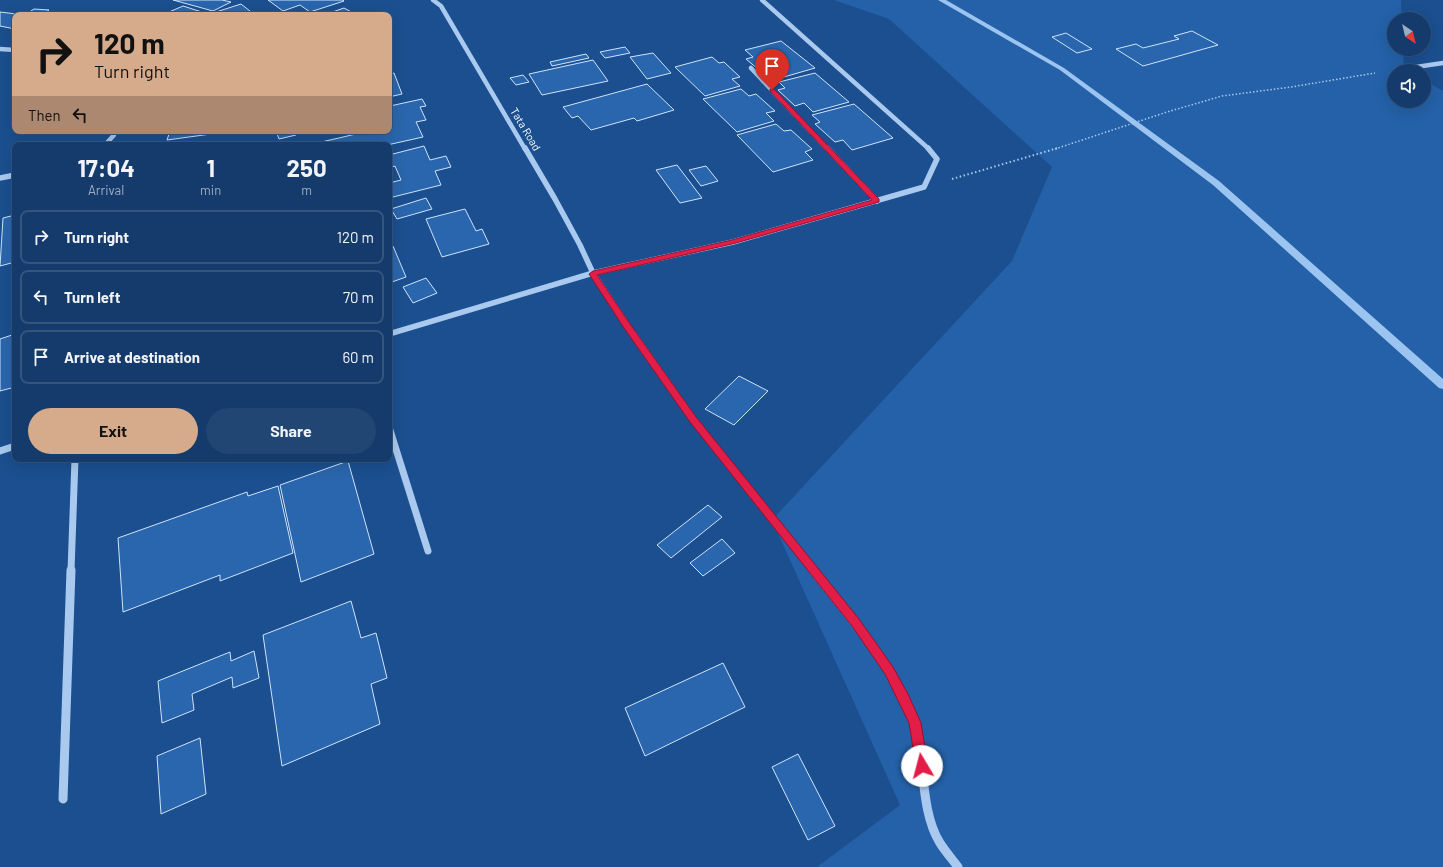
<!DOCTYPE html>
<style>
body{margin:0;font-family:Barlow,sans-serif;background:#214673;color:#f1f3f6;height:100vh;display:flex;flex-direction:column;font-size:15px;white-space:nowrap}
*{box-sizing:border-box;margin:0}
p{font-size:13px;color:#9dadc1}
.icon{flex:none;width:22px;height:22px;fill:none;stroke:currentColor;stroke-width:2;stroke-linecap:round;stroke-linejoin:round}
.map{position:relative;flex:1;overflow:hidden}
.side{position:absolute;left:12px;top:142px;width:380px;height:320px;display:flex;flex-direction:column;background:#143b6b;border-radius:8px;box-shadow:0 4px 16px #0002,0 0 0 1px #33557e}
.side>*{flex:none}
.hud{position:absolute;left:12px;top:12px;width:380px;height:122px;border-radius:8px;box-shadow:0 4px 16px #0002,0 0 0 1px #33557e;background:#d6ab8b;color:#111;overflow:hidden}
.needle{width:26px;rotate:145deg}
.controls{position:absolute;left:1387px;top:12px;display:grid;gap:8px}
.controls a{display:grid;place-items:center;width:44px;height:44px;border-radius:50%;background:#143b6b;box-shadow:0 4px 16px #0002,0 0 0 1px #33557e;font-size:20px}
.pin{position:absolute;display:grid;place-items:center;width:34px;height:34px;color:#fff;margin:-41px -17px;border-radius:50% 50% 50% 0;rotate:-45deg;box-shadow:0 0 4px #0007}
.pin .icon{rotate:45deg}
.me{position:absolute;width:44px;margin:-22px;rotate:352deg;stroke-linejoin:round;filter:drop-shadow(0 0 3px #0008)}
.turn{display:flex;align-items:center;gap:14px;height:84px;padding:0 16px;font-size:18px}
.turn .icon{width:52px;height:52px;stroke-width:2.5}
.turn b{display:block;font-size:28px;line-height:34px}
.then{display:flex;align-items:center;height:38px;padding:0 16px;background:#0003;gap:8px;font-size:15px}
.eta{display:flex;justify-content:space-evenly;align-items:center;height:68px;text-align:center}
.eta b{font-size:24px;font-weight:700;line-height:28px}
.action{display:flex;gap:8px;margin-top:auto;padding:8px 16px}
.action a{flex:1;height:46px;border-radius:24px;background:#d6ab8b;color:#111;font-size:16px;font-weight:700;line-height:46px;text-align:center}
.action a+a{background:#214673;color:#f1f3f6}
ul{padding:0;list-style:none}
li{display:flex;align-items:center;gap:12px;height:54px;margin:0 8px 6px;padding:0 8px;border:2px solid #33557e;border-radius:8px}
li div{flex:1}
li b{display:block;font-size:15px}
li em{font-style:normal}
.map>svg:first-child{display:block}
</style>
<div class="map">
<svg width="1443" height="867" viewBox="0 0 1443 867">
<rect width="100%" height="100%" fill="#1b4f8f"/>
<path fill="#2461a8" d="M834,0H1401L1402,19H1394V49H1403L1404,68L1409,71H1394V101H1424V80L1443,91V867H817L900,805L772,520L1012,261L1052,167L889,19Z"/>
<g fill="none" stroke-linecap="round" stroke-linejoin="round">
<path fill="#9cc4f0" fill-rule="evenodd" d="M938,0H946L1064,68L1219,181L1443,379V389L1439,388L1213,185L1060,70Z"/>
</g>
<g fill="#2a66ad" stroke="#cfe3fa">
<path d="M173,0H222L231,2L213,11Z"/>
<path d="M268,0H343L344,1L310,12L300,5L283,11Z"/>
<path d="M241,4L255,15H220L216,12Z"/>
<path d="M183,6L205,13L200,15H177L169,12Z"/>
<path d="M344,8L357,15H324Z"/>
<path d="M34,9L49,10L41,15H15V29L0,26V12L25,15Z"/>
<path d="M1192,31L1218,45L1143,66L1116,49L1136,44L1143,48L1179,39L1174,36Z"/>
<path d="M1066,33L1092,49L1077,53L1052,37Z"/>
<path d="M781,41L815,68L777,79L770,73L765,75L746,59L753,57L745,50Z"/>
<path d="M625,47L630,53L605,58L600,52Z"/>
<path d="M653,53L671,73L647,79L630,57Z"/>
<path d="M586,54L589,58L552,66L550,62Z"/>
<path d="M712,57L719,63L724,62L740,77L732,79L740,86L705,96L675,67Z"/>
<path d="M593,60L608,81L542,95L529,74Z"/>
<path d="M394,73L402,94L389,97V74Z"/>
<path d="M815,73L849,102L813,112L804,103L795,106L778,90L785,88L779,82Z"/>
<path d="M523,75L529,82L516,85L510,78Z"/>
<path d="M647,84L674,110L637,121L634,118L591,130L578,116L572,118L563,107Z"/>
<path d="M741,89L749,96L756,94L775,111L766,113L774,121L737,132L703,99Z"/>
<path d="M422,99L426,106L420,107L426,120L416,122L423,137L387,145H318L317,143L369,131H389V111L392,110L390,106Z"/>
<path d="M854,104L893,138L852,150L843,140L835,142L815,124L820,122L812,115Z"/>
<path d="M776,124L784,131L791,130L812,149L805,152L813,160L773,172L737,135Z"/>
<path d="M170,131H233L167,140Z"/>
<path d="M276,131H295L296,135L279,139Z"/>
<path d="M424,146L430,160L446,156L451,167L435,171L441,185L389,198V183L401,180L395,166L389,168V155Z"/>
<path d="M677,165L702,198L680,203L656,170Z"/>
<path d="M706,166L718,181L701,186L689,170Z"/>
<path d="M426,198L432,209L397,219L391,209Z"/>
<path d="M465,209L476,231L482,229L489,244L442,257L426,219Z"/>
<path d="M15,215V262L0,266L3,218Z"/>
<path d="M393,246L406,277L389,283V247Z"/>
<path d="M426,278L437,293L413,303L403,287Z"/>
<path d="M15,334V387L0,391V339Z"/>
<path d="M739,376L768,391L734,425L705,409Z"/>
<path d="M348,461L374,554L301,582L280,485Z"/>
<path d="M278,486L293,553L220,581V575L123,612L118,538L247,492L248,496Z"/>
<path d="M708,505L722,517L671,558L657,545Z"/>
<path d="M722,539L735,553L703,576L690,563Z"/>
<path d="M351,601L361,638L376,633L387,678L371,684L380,724L282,766L263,635Z"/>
<path d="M254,651L259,678L233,688L232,677L192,694L194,710L162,723L158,681L230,652L231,661Z"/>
<path d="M723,663L745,707L645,756L625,708Z"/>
<path d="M200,738L206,794L161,814L157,756Z"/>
<path d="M798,754L835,826L808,840L772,767Z"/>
</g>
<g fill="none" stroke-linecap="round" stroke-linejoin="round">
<path stroke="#a9c9ee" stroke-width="1.5" stroke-dasharray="1.5 2" stroke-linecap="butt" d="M1055,149L1167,112L1222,96L1291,87L1375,73"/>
<path stroke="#a9c9ee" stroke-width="2" stroke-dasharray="1.5 2.5" stroke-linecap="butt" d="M952,179L1058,148"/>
<g stroke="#a9c9ee" stroke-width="4.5">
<path d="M433,0L441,6L525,149"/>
<path d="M762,0L929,149"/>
<path d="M0,49L15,50"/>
<path d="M751,68L827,149"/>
<path d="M1396,70L1443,63"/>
<path d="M105,145L114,135L115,131"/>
</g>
<g stroke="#a9c9ee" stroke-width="5.5">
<path d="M525,148L555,199L580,245L593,273L634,335"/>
<path d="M827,148L877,201"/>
<path d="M0,178L15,175"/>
<path d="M389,334L593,273L733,242L924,187L937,159L928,148"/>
</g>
<g stroke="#a9c9ee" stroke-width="7">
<path d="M633,334L693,419L814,571"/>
<path d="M389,427L428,551"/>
<path d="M0,451L15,446"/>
<path d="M71,571L75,459"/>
</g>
<g stroke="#a9c9ee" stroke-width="9">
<path d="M813,570C844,609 877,647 900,691C906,701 912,713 915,724C925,760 920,811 940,843C945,851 952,859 958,867"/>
<path d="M63,799L71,570"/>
</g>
</g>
<path fill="#e11d48" stroke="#92132f" d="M770,89H774L879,199V202L736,243L597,275L630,324L696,417L859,619L893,667L908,694L921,723L928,766L926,770L922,772L918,770L916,766L909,723L885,674L852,626L690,422L624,328L589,274L593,271L732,240L872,200L770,91Z"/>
<g text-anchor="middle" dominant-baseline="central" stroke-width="4" stroke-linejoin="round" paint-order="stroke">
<g font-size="11" fill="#fff" stroke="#1b4f8f">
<text transform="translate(526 129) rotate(59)">Tata Road</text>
</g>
</g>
</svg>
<div class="controls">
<a><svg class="needle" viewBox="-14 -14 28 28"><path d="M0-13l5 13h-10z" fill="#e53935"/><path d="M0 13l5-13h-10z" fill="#9dadc1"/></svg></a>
<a><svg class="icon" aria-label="sound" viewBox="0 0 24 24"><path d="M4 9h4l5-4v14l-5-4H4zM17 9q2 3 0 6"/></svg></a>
</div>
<div class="pin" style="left:772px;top:90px;background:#d93025"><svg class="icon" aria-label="arrive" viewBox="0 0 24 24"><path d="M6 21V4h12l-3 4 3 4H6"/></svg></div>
<svg class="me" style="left:922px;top:766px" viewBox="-20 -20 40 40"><circle r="19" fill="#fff"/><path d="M0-13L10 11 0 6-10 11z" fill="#e11d48"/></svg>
<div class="hud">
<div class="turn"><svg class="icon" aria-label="right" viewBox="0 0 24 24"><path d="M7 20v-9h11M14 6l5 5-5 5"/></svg><div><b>120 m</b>Turn right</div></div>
<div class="then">Then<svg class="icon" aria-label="left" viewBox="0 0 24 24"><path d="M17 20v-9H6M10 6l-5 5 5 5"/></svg></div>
</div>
<section class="side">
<div class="eta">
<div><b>17:04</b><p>Arrival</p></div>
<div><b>1</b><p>min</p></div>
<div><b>250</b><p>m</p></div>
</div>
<ul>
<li><svg class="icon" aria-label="right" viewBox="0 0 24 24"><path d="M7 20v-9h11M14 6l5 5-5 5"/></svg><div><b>Turn right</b></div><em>120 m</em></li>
<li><svg class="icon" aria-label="left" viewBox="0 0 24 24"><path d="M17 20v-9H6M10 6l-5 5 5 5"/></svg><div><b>Turn left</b></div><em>70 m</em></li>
<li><svg class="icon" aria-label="arrive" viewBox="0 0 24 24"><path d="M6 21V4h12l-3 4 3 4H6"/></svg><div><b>Arrive at destination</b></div><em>60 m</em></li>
</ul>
<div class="action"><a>Exit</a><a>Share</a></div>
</section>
</div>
